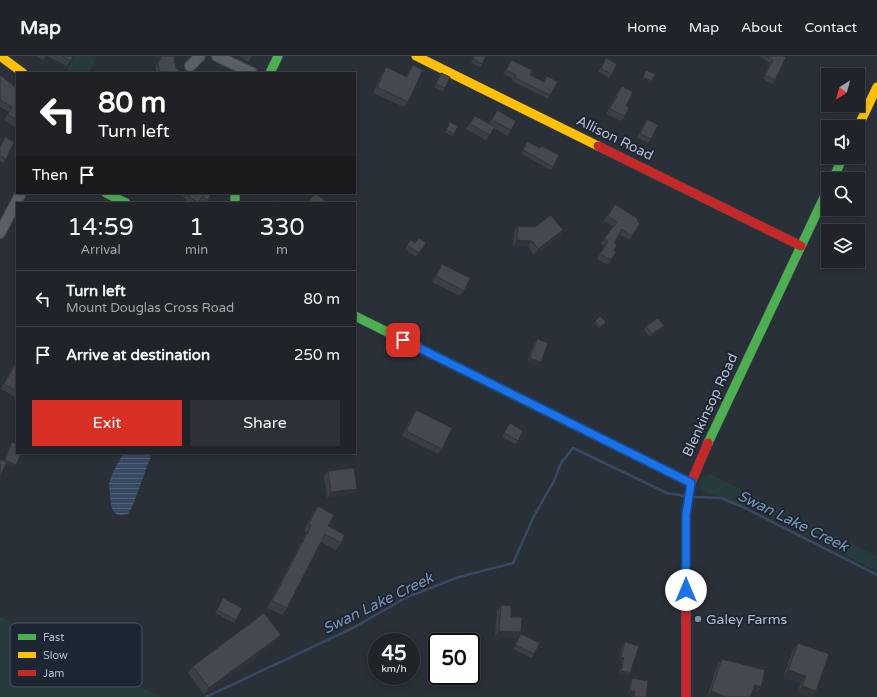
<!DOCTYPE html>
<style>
body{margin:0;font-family:"Varela Round",sans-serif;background:#2d3036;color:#f1f3f6;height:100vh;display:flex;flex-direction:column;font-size:15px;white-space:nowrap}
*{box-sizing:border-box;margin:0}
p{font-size:13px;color:#a2a4a8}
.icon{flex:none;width:22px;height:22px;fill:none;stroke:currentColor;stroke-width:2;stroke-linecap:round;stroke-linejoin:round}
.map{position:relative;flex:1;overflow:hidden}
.drawer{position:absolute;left:16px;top:146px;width:340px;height:252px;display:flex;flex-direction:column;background:#20242a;border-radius:0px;box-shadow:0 2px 6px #0003,0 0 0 1px #3d4147}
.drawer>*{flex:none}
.banner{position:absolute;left:16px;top:16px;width:340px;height:122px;border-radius:0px;box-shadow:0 2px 6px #0003,0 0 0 1px #3d4147;background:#202124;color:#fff;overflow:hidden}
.needle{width:26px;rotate:217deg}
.fabs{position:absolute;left:821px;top:12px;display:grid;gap:8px}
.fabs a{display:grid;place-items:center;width:44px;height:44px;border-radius:0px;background:#20242a;box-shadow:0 2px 6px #0003,0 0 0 1px #3d4147;font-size:20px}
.speed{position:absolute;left:368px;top:577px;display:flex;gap:8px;font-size:20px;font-weight:700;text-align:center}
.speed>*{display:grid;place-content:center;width:52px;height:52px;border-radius:50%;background:#20242a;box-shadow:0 2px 6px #0003,0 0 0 1px #3d4147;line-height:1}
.speed small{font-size:10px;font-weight:400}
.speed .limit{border:2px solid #111;border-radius:6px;background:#fff;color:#111}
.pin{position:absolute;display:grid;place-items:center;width:34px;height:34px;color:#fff;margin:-17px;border-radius:8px;box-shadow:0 2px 6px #0006}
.me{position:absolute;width:44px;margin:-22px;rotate:0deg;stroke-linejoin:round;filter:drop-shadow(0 0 3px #0008)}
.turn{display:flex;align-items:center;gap:14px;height:84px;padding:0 16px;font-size:18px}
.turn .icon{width:52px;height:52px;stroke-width:2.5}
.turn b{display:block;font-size:28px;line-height:34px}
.then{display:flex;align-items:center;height:38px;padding:0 16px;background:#0003;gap:8px;font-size:15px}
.eta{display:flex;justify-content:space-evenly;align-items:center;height:68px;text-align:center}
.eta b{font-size:24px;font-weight:600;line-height:28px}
.action{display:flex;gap:8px;margin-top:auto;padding:8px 16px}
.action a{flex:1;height:46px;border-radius:0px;background:#d93025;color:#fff;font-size:16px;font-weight:600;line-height:46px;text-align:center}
.action a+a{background:#2d3036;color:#f1f3f6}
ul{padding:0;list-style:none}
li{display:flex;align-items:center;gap:12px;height:56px;padding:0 16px;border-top:1px solid #3d4147}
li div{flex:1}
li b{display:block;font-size:15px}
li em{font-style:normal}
header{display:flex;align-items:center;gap:24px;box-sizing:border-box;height:56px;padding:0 20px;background:#20242a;border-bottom:1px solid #3d4147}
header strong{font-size:19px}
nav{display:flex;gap:22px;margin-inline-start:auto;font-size:14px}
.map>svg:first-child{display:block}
</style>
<header>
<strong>Map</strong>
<nav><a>Home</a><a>Map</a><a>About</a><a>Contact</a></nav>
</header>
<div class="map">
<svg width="877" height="641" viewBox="0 0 877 641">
<defs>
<pattern id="water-rules" width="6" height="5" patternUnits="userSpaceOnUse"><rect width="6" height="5" fill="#384963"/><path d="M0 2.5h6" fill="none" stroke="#526178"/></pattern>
</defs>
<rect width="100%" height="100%" fill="#2a3038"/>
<g fill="#273a3e">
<path d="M74,0H97L89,17H66Z"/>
<path d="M710,418L877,500V516L759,455L705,436L700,432L702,422Z"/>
<path d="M0,561L161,641H0Z"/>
</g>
<path fill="url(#water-rules)" d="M124,397H152L133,449L128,458C111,463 111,450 110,438C110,435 109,431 109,428C111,418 118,406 124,397Z"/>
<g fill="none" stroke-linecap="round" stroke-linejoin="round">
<g stroke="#384963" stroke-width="2.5">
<path d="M694,441L721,442L743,451L877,519"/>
<path d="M206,641L353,572L407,541L459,521L513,507L534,460L554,425L561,407L573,392L667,437L685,440"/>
</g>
<g stroke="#484c53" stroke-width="12">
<g id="street">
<path d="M217,0L252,17"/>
<path d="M190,10L200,0"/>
<path d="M0,177L21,137"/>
</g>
</g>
<g stroke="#484c53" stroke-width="10">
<g id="fast">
<path d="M270,17L278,0"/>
<path d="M833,123L843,101"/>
<path d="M106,137L126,147"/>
<path d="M235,137V147"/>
<path d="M355,260L570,367"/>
<path d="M708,387L828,133"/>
</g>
</g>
<g stroke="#484c53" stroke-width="10">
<g id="slow">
<path d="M0,0L23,17"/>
<path d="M416,0L598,90"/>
<path d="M858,71L877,31"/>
<path d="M570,367L691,427"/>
</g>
</g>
<g stroke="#484c53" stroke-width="10">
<g id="jam">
<path d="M598,90L801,190"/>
<path d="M686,641V459L691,427L708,387"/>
</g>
</g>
<use href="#street" stroke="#5a5e66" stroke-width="10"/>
<use href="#fast" stroke="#4caf50" stroke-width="9"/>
<use href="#slow" stroke="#ffc107" stroke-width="9"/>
<use href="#jam" stroke="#c62828" stroke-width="9"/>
</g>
<g fill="#3a3f45">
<path d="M36,0H46L43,4Z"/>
<path d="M47,0H73L67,10Z"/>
<path d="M161,0H175L174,2L176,12L180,17H157L155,12Z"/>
<path d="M239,0H252L248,6Z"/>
<path d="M474,0H486L480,11L471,7Z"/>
<path d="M758,0H783L775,24L772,28L763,23L770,7Z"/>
<path d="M606,2L612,18L609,22L598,16Z"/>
<path d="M511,4L530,19L543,26L547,20L550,39L548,43L512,25L513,23L503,18Z"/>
<path d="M413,9L408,46L404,51L373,37L382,17L386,11L406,21L409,14Z"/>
<path d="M441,17L445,32L442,36L434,31Z"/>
<path d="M0,19L17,35V72L4,64L9,56L0,51Z"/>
<path d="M622,30L626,50L625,60L621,65L606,58L618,35Z"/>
<path d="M497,54L511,74L507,80L494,72L486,84L466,73L475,60L489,68Z"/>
<path d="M647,63L651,83L648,87L637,82L644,67Z"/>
<path d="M450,66L454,78L453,80L445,76Z"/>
<path d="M5,81L6,103L3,107L0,105V90Z"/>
<path d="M527,86L553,111L551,114L521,98Z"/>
<path d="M175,137H212L206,147H187L185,146L186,143Z"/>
<path d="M315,137L328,147H308Z"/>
<path d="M615,148L637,165L632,180L629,184L619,178L614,187V194L611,204L608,209L597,203L604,190L601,187L613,170L604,165Z"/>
<path d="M518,170L563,174L560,180L534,199L528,190H513L514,175Z"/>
<path d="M411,184L415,187H426L416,201L405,193Z"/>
<path d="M442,208L464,235L460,240L432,226L439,213Z"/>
<path d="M595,265L605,268L599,273L594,267Z"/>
<path d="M646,270H664L661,273L650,281L644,274Z"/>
<path d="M537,283L538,310L527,306L534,287Z"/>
<path d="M17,305V337L15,341L1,333L13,310Z"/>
<path d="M416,354L442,393L438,398L402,380L412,360Z"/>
<path d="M510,367L518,385L515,388L502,381Z"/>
<path d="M12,386L14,412L6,409L0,420V403L4,404L10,389Z"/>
<path d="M328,415L353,438L327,442L324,420Z"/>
<path d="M318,450L328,470L341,487L336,494L321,486L287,552L282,559L267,552L306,477L304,474L313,457Z"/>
<path d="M223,542L236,564L234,567L215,557Z"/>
<path d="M501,549L511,561L517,582L495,580L497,555Z"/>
<path d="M521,578L534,598L532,602L513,593Z"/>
<path d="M276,586L204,639L188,617L193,610Z"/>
<path d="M625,586L630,617L628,620L619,618L622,605L619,604L622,590Z"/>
<path d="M798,587L829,598L797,637L801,627L783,621L793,594Z"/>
<path d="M722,603L761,631L757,636L753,635L750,641H707L718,608Z"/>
<path d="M632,622L646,641H632L633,639L628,638L630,626Z"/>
</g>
<g fill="#303338">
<path d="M643,21L652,25L651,27L641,23Z"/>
<path d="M563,174L560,180L534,199L538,193Z"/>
<path d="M517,184L532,185L528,190H513Z"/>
<path d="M664,270L661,273L650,281L652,278Z"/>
<path d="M530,302L541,306L538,310L527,306Z"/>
<path d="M5,404L16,409L14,412L2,408Z"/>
<path d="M357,433L353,438L327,442L331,436Z"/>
<path d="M499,575L521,576L517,582L495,580Z"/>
<path d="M281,579L276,586L204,639L209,632Z"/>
<path d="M621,601L624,602L622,605L619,604Z"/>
<path d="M788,614L806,620L801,627L783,621Z"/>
<path d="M621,615L630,617L628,620L619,618Z"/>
<path d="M755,629L761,631L757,636L752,635Z"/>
<path d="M802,630L816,635L812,641H808L797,637Z"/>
<path d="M630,635H635L633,639L628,638Z"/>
<path d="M711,635L726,641H707Z"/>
</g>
<g fill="#444950" stroke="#303338">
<path d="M61,0H73L71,5Z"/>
<path d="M162,0H175L174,2L176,12L181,16L180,17H160L158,8Z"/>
<path d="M475,0H486L482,8L473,3Z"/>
<path d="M766,0H783L786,1L775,24L765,19L773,4Z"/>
<path d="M606,2L617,8L612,18L601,13Z"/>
<path d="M511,4L532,14L530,19L544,26L547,20L558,26L550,39L515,22L516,19L506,14Z"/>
<path d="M413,9L423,14L408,46L377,31L386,11L407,21Z"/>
<path d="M646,14L655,18L652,25L643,21Z"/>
<path d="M207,15L212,17H202L203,16L206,17Z"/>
<path d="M441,17L450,21L445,32L436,28Z"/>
<path d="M0,19L17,32L16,34L17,35V64L8,59L12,51L0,44Z"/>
<path d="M622,30L633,36L626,50L629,51L625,60L610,53Z"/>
<path d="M497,54L516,65L511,74L492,64Z"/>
<path d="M475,60L495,71L490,79L470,68Z"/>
<path d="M647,63L658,69L651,83L640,78Z"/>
<path d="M450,66L458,70L454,78L446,74Z"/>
<path d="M5,81L14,86L6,103L0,100V91Z"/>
<path d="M527,86L540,92L542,90L559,99L553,111L523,94Z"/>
<path d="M189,137H212L208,144L202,141L198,146L189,141L190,138Z"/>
<path d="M315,137L328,147H314L310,144Z"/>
<path d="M279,145L283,147H278Z"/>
<path d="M615,148L638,163L637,165L640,167L632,180L622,173L614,187L617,189L614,194L616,196L611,204L600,198L608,185L604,183L617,166L608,160Z"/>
<path d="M551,159L563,174L538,193L532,185L517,184L518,170L535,171Z"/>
<path d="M419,182L426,187L419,197L407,189L411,184L415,187Z"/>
<path d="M442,208L470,222L464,235L436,220Z"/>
<path d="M600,260L606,266L600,271L595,265Z"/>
<path d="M658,262L664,270L652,278L646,270Z"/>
<path d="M537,283L548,287L541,306L530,302Z"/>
<path d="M17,305V335L4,328Z"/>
<path d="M416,354L452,372L442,393L406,375Z"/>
<path d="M510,367L523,375L518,385L504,377Z"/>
<path d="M12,386L17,388V397H21L16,409L5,404Z"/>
<path d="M0,403L7,406L1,418H0Z"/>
<path d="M354,412L357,433L331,436L328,415Z"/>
<path d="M318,450L334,459L328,470L345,479L341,487L325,478L287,552L272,545L311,470L309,467Z"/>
<path d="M223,542L242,552L236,564L217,554Z"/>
<path d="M501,549L511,550V561H522L521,576L499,575Z"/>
<path d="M264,557L281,579L209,632L193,610Z"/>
<path d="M521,578L540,587L534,598L515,589Z"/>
<path d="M625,586L639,590L630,617L621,615L624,602L621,601Z"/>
<path d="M798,587L829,598L816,635L802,630L806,620L788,614Z"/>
<path d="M722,603L765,614L761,631L755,629L750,641H726L711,635Z"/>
<path d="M632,622L648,625L646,641H634L635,635H630Z"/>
</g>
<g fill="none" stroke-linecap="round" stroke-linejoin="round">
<g stroke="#114b97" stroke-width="10">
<path id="route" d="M403,284L691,427L686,459V534"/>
</g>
<use href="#route" stroke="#1a73e8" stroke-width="7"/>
</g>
<circle fill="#848b96" stroke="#1d2633" stroke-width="1.5" cx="698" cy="563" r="4"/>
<g text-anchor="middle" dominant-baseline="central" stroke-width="4" stroke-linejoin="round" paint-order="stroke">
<g font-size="14" fill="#b4bcc9" stroke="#1d2633">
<text transform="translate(615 82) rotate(26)">Allison Road</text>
<text transform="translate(710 349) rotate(-65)">Blenkinsop Road</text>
</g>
<g font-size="14" fill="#b4bcc9" stroke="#1d2633" text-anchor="start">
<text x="706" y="563">Galey Farms</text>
</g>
<g font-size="15" font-style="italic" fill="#7c92b1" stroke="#1d2633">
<text transform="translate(793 465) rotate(26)">Swan Lake Creek</text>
<text transform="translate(378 547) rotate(-26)">Swan Lake Creek</text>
</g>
</g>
<rect x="10" y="567" width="132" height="64" rx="6" fill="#1d2633" stroke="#4a5360" stroke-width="1"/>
<rect x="18" y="578" width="18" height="6" fill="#4caf50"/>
<rect x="18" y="596" width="18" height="6" fill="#ffc107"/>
<rect x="18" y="614" width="18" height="6" fill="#c62828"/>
<g font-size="11" fill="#b4bcc9">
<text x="43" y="585">Fast</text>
<text x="43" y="603">Slow</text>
<text x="43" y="621">Jam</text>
</g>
</svg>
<div class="fabs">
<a><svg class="needle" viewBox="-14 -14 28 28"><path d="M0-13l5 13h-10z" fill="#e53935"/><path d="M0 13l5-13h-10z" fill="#a2a4a8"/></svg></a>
<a><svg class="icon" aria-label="sound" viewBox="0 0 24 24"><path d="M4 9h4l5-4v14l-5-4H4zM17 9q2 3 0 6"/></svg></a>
<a><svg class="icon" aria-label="search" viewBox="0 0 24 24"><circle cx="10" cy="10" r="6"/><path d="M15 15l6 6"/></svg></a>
<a><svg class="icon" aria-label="layers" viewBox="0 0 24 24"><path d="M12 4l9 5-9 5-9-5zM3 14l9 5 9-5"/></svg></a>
</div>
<div class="speed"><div>45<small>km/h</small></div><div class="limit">50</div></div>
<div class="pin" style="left:403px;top:284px;background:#d93025"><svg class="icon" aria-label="arrive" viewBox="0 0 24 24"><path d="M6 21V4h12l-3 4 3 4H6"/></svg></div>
<svg class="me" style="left:686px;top:534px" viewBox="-20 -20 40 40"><circle r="19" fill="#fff"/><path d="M0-13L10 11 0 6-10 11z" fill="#1a73e8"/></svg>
<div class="banner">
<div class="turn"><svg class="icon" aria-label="left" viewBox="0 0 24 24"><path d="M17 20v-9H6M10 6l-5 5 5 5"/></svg><div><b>80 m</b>Turn left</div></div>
<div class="then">Then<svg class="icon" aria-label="arrive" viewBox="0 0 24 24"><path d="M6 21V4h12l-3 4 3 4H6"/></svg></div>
</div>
<section class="drawer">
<div class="eta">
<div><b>14:59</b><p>Arrival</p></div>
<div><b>1</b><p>min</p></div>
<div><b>330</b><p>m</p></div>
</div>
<ul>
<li><svg class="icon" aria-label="left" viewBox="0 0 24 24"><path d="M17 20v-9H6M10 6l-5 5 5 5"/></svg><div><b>Turn left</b><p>Mount Douglas Cross Road</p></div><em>80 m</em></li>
<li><svg class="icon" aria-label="arrive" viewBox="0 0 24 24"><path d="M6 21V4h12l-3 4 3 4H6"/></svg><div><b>Arrive at destination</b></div><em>250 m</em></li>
</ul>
<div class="action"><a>Exit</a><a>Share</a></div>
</section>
</div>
